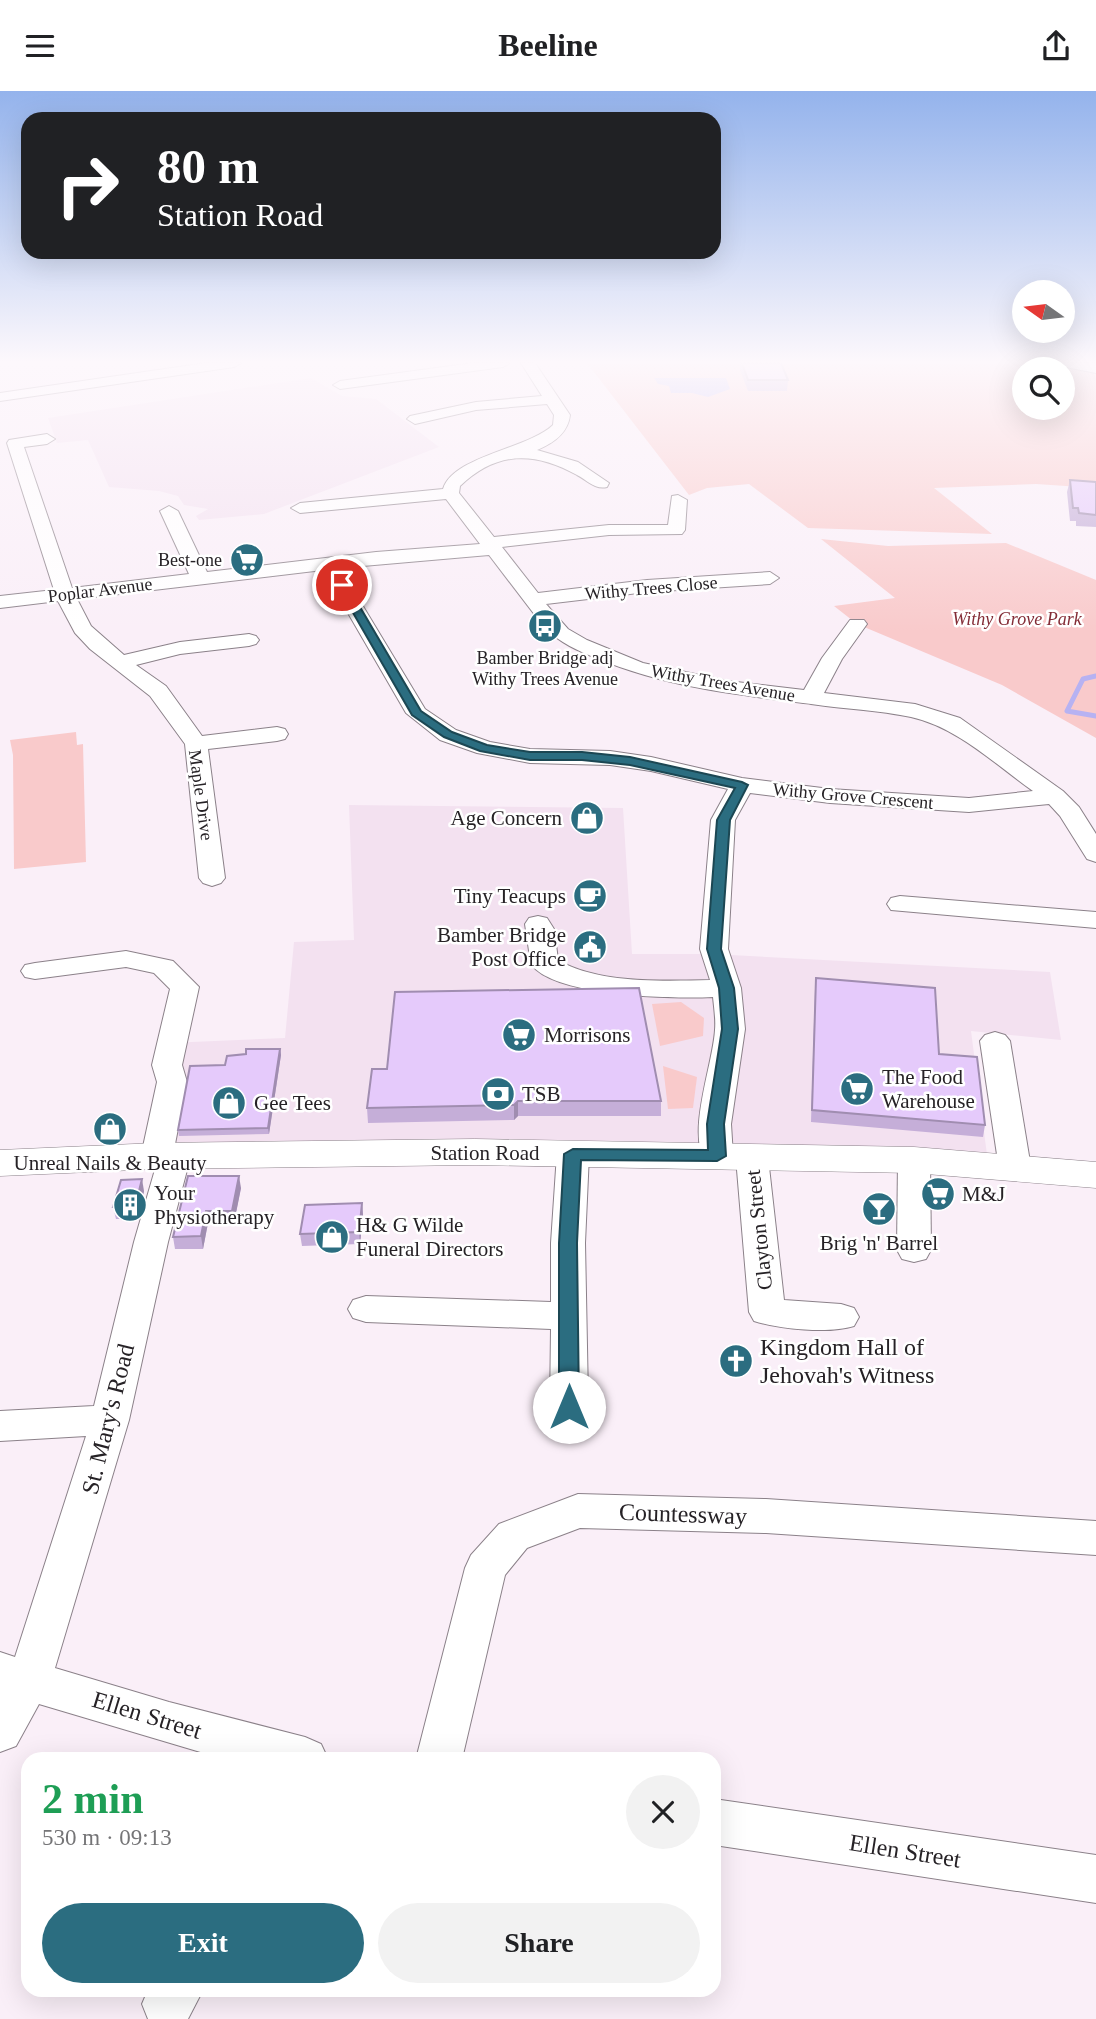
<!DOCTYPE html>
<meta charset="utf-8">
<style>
body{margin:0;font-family:Georgia,serif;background:#f2f2f2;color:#202124;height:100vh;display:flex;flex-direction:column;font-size:26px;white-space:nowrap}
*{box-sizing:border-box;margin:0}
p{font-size:23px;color:#757577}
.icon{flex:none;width:38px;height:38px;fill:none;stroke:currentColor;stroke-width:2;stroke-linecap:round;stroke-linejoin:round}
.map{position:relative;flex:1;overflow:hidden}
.side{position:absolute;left:21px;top:1661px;width:700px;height:245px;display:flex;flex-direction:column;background:#fff;border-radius:21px;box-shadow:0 7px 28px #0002}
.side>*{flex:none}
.hud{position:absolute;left:21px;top:21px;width:700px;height:147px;border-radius:21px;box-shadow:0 7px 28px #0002;background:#202124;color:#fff;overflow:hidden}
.needle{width:46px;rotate:284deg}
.controls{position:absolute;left:1012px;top:189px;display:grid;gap:14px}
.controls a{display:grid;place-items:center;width:63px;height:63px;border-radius:50%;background:#fff;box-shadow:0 7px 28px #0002;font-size:35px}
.pin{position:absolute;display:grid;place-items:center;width:60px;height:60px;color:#fff;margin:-30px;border:4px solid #fff;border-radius:50%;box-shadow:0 2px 7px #0007}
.me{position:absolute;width:77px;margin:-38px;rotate:0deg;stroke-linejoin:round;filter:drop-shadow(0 0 5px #0008)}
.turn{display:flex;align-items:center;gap:24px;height:147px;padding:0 21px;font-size:32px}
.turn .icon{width:91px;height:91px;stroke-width:2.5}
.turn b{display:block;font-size:49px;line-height:60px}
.round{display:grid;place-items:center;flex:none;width:74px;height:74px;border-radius:37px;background:#f2f2f2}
.summary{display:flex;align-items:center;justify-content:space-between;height:119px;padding:0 21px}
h1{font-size:42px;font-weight:700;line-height:52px;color:#1e9e55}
.cta{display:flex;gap:14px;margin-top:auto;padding:14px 21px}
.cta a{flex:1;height:80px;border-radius:42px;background:#2b6d80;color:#fff;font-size:28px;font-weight:700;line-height:80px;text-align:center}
.cta a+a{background:#f2f2f2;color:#202124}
header{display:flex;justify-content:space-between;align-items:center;height:91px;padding:0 21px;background:#fff;font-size:32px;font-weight:700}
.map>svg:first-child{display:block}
</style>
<header><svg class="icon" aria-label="menu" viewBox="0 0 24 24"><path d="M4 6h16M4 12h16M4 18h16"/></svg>Beeline<svg class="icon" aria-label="share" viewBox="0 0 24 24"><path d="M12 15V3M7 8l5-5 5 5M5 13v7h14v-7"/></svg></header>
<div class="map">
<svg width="1096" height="1928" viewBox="0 0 1096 1928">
<rect width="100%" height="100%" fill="#faeff8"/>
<g fill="#f3e1f0">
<path d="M311,287L342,305L376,308L439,356L264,423L199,429L196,425L208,418L184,414L178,405L159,400L109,396L88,349L57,352L48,327Z"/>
<path d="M349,714L623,717L632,863H712L1050,881L1061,949L971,940L987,1064L143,1059L168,952L285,947L294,851L354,849Z"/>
</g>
<g fill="#f9cacb" fill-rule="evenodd">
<path d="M587,272H1043L1096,282V397L1036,393L934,397L992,443L808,437L749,393L707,397L689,404ZM1024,278H1062V317H1024Z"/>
<path d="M821,448L888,455L1006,452L1096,489V647L1002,594L857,533L834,515L895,507Z"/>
<path d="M76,641L77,654L83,653L86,771L14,778L13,664L10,649Z"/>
<path d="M681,911L704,927L703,945L660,955L652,913Z"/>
<path d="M663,975L697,986L693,1017L668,1018Z"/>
</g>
<path fill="#b7b2f2" d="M654,287H726L730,298L708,306L692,302H671L669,295L658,293Z"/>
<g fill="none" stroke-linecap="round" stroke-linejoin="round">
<path stroke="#b7b2f2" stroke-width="5" d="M1096,585L1083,588L1067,620L1096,625"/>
<g stroke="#8b8189" stroke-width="2">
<g id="minor">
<path d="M206,272H241L234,276L0,310V302Z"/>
<path d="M473,272H510L503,276L340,298L333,294L340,290Z"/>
<path d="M521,272H535L570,324C568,342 554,352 537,359L578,371L609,392L607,396C595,399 587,389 577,384C534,360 497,360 460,395L459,402L494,446L609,434H668L672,405L678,404L687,409L685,439L682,443L609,444L502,456L538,502L647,489L770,481L779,487L770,493L647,501L546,513L568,538L587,549L643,572L728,590L804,599L822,567L850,529H864L867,533L842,568L824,602L915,613L960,627L1063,700L1079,716L1096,743V771L1087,768L1060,725L1049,713L969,721L830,712L750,702L735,729L728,858L741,897L745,938L731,1033L733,1065L728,1073L717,1076L706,1073C686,1041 713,974 715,939C716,928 714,917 713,906C675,908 554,906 531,873L525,833L529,827L538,825L547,827L554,838L558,869C598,893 665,890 710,889L700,858L711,729L728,698L651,680L610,674L530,672L477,662L440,649L406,622L323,479L77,508L91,535L124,564L180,551L249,543L256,545L259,549L256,553L249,555L180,563L136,574L166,595L202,645L277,636L285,638L288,643L285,648L277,650L208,658L225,787L221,792L212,795L203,792L199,787L185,653L150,605L90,558L75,542L58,510L0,517V505L54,499L7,352L9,349L47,343L55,348L47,353L24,356L72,497L189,483L160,420L169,415L178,420L207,481L376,461L480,453L446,408L300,422L291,417L300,412L443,398C453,365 528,358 553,334L554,324L547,313L476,319L415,333L407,328L410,325L476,311L542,305ZM489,464L544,536C560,552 578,560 599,568C666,596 739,604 811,613C844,618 879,619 911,626C957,636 996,674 1033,700L969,707L830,698L742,687L651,666L610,660L530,658L490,651L456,639L425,618L340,477Z"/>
<path d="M900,805L1096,821V837L891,819L887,813L891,807Z"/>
<path d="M126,860L173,870L199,896L182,974L187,991L175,1053L186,1056L191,1064L168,1151L129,1329L55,1577L169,1611L305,1646L321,1653L328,1668H224L39,1613L16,1655L0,1661V1561L15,1566L86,1345L0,1350V1320L94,1315L134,1151L156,1075L146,1073L141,1065L157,991L152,974L170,898L154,882L126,876L35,888L25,886L21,880L25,874L35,872Z"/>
<path d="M995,941L1005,944L1010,950L1031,1077L1026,1085L1015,1088L1004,1085L999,1077L980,950L985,944Z"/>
<path d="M573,1052L584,1056L589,1063L585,1152L588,1307L595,1318L589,1328C576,1333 569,1331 556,1326L550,1316L551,1238L366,1231L353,1227L348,1218L353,1209L366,1205L551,1211V1152L557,1063L562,1056Z"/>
<path d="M752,1056L763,1059L768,1067L784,1209L841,1213L854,1217L859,1226L854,1235C829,1243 779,1238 754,1230L749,1221L736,1067L741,1059Z"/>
<path d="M914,1058L925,1061L930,1069L931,1159L926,1168L914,1171L902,1168L897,1159L898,1069L903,1061Z"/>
<path d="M578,1403L766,1408L1096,1430V1464L766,1442L580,1437L527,1457L505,1484L462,1668H416L465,1477L471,1464L499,1433Z"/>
<path d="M714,1708L1096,1764V1812L714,1754Z"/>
<path d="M148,1899H203L188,1928H148L142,1913Z"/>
</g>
</g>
<g stroke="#8b8189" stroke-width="1">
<path id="major" d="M475,1048L914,1056L1096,1071V1097L914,1082L475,1074L157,1078L0,1085V1059L157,1052Z"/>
</g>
<g stroke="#8b8189" stroke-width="2">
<path id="highway" d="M1063,272H1096V282L1066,276Z"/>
</g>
<use href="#minor" fill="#fff" fill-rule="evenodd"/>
<use href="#major" fill="#fff" fill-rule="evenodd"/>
<use href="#highway" fill="#fff" fill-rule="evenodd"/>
</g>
<g fill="#c5aed8">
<path d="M740,272H781L788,289L787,300H748L740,279Z"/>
<path d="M1070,389L1096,391V436L1076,435V430H1070L1067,401Z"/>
<path d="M816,887L939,963L985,1034L983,1046L811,1031L815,898Z"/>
<path d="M280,958L281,964L269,1043L179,1045L178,1039L225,974L246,963Z"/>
<path d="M387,978L661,1010V1025H518L514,1029L368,1032L367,1017Z"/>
<path d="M188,1085L241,1097L234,1132H208L203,1158H175L173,1146Z"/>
<path d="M144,1100L138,1128H116L113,1116Z"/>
<path d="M362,1112L363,1124L360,1153L302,1155L300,1143Z"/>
</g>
<g fill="#a08db0">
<path d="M280,958L281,964L269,1043L268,1037Z"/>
<path d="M518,1010V1025L514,1029V1014Z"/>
<path d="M239,1085L241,1097L234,1132L232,1120Z"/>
<path d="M142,1088L144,1100L138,1128L135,1116Z"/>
<path d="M362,1112L363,1124L360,1153L359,1141Z"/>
<path d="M206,1120L208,1132L203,1158L201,1145Z"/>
</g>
<g fill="#e5cafb" stroke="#a08db0" stroke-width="2">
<path d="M742,272H781L788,289H748Z"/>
<path d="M1070,389L1096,391V424L1079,422L1078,417H1073Z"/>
<path d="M816,887L935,897L939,963L977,966L985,1034L812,1019Z"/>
<path d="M639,897L661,1010H518L514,1014L367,1017L372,978H387L395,901Z"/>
<path d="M246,958H280L268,1037L178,1039L190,975L225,974L227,965L246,963Z"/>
<path d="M188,1085H239L232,1120H206L201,1145L173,1146Z"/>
<path d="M142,1088L135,1116H113L121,1089Z"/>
<path d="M362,1112L359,1141L300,1143L305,1114Z"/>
</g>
<linearGradient id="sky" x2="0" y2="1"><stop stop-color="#94b3ec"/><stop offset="0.5" stop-color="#fdf8fc"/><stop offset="1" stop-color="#fdf8fc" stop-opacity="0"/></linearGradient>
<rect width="1096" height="542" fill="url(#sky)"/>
<path fill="#2b6d80" stroke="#1c4753" stroke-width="2" d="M338,492L347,494L421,620L452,641L487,654L530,661H582L630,666L742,691L748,694L730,729L721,858L734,897L738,938L724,1033L726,1065L717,1070L581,1069L577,1152L579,1316L576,1321L569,1324L562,1321L559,1316V1152L564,1063L573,1058L708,1059L707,1033L722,938L719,897L707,858L717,729L735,697L630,674L582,669H530L480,660L444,646L412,624L337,494Z"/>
<defs>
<g id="supermarket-disc" transform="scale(1.75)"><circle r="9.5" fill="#2b6d80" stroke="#fff"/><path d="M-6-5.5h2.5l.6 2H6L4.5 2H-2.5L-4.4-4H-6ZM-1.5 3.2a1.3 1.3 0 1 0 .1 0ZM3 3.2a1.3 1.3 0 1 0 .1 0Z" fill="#fff"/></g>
<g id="bus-disc" transform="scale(1.75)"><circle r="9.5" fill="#2b6d80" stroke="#fff"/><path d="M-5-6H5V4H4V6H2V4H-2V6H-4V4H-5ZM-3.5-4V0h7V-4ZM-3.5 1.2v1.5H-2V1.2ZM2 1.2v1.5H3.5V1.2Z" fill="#fff"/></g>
<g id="shop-disc" transform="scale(1.75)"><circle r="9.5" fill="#2b6d80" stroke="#fff"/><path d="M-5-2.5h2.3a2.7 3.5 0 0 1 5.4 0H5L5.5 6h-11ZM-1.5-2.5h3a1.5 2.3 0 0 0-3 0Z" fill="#fff"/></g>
<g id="cafe-disc" transform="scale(1.75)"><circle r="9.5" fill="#2b6d80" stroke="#fff"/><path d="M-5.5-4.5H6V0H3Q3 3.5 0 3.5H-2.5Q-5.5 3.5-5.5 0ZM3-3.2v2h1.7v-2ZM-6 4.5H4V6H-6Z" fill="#fff"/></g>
<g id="civic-disc" transform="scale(1.75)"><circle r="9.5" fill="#2b6d80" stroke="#fff"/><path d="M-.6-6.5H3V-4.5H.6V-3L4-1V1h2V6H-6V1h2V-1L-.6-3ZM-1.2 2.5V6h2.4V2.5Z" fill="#fff"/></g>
<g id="bank-disc" transform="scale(1.75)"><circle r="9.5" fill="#2b6d80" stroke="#fff"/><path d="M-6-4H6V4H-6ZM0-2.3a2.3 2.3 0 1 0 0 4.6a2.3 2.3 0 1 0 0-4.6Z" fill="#fff"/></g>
<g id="building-disc" transform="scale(1.75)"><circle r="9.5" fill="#2b6d80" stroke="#fff"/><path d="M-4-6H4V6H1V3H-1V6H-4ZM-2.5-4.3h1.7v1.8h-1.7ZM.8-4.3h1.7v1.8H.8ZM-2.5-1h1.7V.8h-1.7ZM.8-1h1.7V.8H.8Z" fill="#fff"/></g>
<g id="bar-disc" transform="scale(1.75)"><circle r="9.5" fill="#2b6d80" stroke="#fff"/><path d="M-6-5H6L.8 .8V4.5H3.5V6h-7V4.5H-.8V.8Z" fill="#fff"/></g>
<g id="church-disc" transform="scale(1.75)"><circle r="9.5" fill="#2b6d80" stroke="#fff"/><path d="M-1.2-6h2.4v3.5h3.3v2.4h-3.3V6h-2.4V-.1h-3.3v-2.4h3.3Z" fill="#fff"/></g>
</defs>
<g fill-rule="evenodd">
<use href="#supermarket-disc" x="247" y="469"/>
<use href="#bus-disc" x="545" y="535"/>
<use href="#shop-disc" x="587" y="727"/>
<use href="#cafe-disc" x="590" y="805"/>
<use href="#civic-disc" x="590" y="856"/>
<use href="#supermarket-disc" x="519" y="944"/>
<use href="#supermarket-disc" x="857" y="998"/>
<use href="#bank-disc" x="498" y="1003"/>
<use href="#shop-disc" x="229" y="1012"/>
<use href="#shop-disc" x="110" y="1038"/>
<use href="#supermarket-disc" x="938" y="1103"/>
<use href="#building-disc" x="130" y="1114"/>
<use href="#bar-disc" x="879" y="1118"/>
<use href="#shop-disc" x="332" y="1146"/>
<use href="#church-disc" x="736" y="1270"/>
</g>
<g text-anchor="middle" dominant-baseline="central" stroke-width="5" stroke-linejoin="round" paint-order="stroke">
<g font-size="18" fill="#262226" stroke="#fff" text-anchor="end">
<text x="222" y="469">Best-one</text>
<text x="545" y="567" text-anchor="middle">Bamber Bridge adj<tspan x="545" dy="21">Withy Trees Avenue</tspan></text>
</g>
<g font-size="18" fill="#262226" stroke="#fff">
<text transform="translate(651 497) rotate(-5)">Withy Trees Close</text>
<text transform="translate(100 499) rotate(-7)">Poplar Avenue</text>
<text transform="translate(723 592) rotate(10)">Withy Trees Avenue</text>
<text transform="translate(201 704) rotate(82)">Maple Drive</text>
<text transform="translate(853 705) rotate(5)">Withy Grove Crescent</text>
</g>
<g font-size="18" font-style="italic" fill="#842d37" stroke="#fff">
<text x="1017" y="528">Withy Grove Park</text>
</g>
<g font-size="21" fill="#262226" stroke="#fff" text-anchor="start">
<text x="562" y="727" text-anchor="end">Age Concern</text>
<text x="566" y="805" text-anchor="end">Tiny Teacups</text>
<text x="566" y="844" text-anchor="end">Bamber Bridge<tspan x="566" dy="24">Post Office</tspan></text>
<text x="544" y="944">Morrisons</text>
<text x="882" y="986">The Food<tspan x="882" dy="24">Warehouse</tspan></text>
<text x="522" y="1003">TSB</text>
<text x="254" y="1012">Gee Tees</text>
<text x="110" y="1072" text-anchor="middle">Unreal Nails &amp; Beauty</text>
<text x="154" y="1102">Your<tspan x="154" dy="24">Physiotherapy</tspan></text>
<text x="962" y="1103">M&amp;J</text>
<text x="356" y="1134">H&amp; G Wilde<tspan x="356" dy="24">Funeral Directors</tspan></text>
<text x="879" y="1152" text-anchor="middle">Brig 'n' Barrel</text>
</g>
<g font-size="21" fill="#262226" stroke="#fff">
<text x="485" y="1062">Station Road</text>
<text transform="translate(759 1139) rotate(-96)">Clayton Street</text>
</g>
<g font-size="24" fill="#262226" stroke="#fff" text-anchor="start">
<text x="760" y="1256">Kingdom Hall of<tspan x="760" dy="28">Jehovah's Witness</tspan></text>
</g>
<g font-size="24" fill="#262226" stroke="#fff">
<text transform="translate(108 1328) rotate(-76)">St. Mary's Road</text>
<text transform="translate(683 1423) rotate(2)">Countessway</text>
<text transform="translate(147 1624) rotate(17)">Ellen Street</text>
<text transform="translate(905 1760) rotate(9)">Ellen Street</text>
</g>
</g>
</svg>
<div class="controls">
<a><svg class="needle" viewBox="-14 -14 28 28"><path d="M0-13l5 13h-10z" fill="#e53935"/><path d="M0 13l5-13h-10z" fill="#757577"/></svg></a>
<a><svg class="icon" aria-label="search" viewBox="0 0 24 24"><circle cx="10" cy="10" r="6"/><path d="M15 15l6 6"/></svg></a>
</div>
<div class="pin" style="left:342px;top:494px;background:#d93025"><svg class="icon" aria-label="arrive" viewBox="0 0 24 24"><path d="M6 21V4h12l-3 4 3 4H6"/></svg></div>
<svg class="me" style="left:569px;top:1316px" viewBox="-20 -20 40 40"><circle r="19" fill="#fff"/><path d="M0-13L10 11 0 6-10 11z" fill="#2b6d80"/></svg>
<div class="hud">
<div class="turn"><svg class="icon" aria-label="right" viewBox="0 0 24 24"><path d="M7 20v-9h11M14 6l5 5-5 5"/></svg><div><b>80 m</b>Station Road</div></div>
</div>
<section class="side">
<div class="summary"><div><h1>2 min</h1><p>530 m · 09:13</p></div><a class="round"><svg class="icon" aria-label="close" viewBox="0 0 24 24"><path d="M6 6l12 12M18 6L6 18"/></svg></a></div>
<div class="cta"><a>Exit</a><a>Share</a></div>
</section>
</div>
